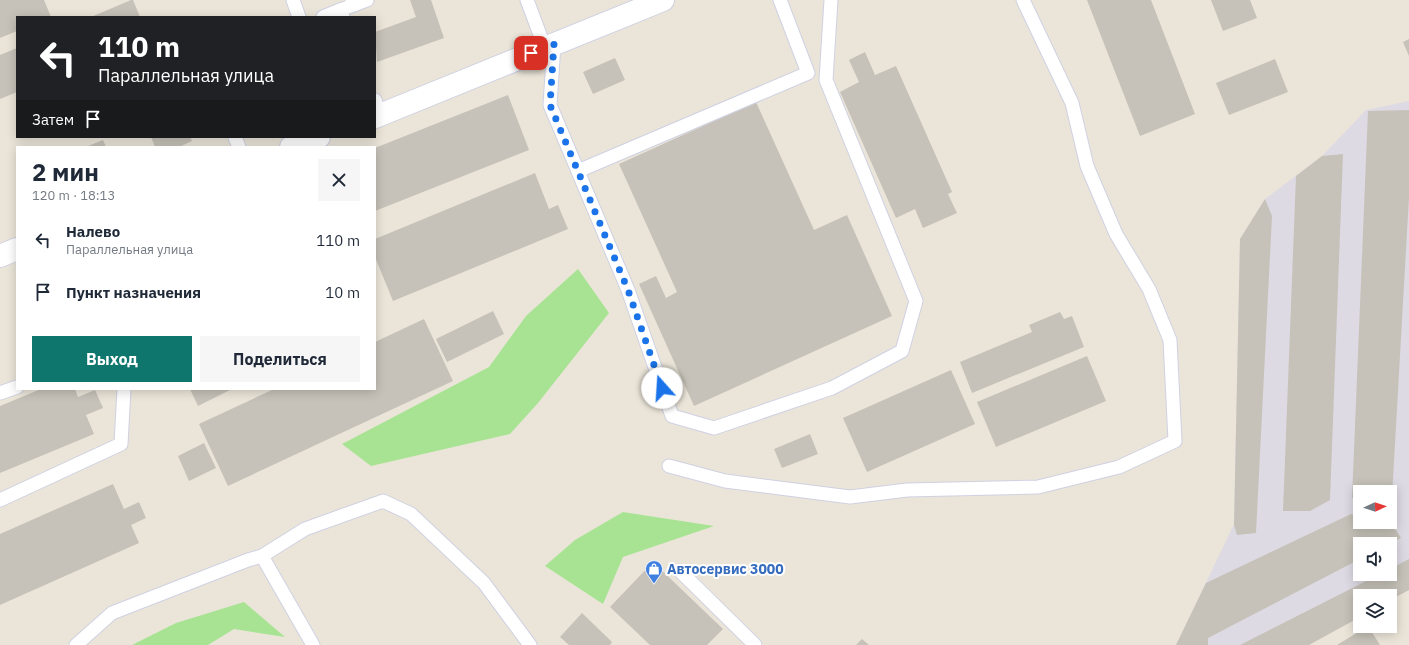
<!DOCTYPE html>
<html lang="ru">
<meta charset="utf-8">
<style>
body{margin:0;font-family:"IBM Plex Sans",sans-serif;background:#f6f6f7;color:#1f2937;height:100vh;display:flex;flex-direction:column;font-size:15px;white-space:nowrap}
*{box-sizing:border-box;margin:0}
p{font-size:13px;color:#747a83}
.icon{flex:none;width:22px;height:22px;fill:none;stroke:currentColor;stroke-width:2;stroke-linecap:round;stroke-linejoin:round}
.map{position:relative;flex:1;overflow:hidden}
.sheet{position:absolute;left:16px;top:146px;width:360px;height:244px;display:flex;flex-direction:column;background:#fff;border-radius:0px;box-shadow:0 2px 10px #0003}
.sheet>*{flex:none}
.hud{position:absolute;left:16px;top:16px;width:360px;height:122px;border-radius:0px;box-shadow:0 2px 10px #0003;background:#202124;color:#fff;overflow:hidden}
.needle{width:26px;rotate:87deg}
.fabs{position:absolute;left:1353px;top:485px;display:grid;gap:8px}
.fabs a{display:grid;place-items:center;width:44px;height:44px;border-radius:0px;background:#fff;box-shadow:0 2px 10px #0003;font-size:20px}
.pin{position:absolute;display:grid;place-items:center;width:34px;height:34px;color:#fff;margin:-17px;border-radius:8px;box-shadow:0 2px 6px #0006}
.me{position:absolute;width:44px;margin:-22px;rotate:341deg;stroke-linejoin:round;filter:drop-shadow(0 0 3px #0008)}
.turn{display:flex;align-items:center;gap:14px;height:84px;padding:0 16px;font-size:18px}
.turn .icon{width:52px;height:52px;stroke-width:2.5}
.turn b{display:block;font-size:28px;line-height:34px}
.then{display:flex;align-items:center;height:38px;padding:0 16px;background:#0003;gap:8px;font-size:15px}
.round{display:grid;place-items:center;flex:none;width:42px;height:42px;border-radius:0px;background:#f6f6f7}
.head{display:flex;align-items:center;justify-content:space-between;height:68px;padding:0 16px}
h1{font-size:24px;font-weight:800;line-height:30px}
.button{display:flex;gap:8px;margin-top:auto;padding:8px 16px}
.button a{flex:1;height:46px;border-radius:0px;background:#0f766e;color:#fff;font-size:16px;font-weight:800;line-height:46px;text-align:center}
.button a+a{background:#f6f6f7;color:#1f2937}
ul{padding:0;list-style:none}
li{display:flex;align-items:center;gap:12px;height:52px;padding:0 16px}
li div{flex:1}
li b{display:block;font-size:15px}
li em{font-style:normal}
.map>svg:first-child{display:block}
</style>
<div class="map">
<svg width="1409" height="645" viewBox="0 0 1409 645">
<rect width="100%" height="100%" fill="#ebe5d9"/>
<path fill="#dedae3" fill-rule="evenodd" d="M1409,101V590L1390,600V596H1360L1309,645H1176L1234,524L1240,239L1265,199L1322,156L1366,110ZM1360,492H1390V522H1360ZM1360,544H1390V574H1360Z"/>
<g fill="#a8e394">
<path d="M578,269L609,313L538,403L510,434L371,466L342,444L489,367L526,316Z"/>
<path d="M623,512L714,526L623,557L603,604L545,566L575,540Z"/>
<path d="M244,602L285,637L234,629L208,645H132L176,623Z"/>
</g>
<g fill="#c6c2b9">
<path d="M0,0H44L51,17H17V31L0,38Z"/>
<path d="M131,0H133L140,17H91Z"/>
<path d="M410,0H431L444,38L377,62L375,32L416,17Z"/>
<path d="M1087,0H1151L1195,114L1140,136Z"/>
<path d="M1211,0H1250L1257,18L1223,31Z"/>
<path d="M1409,39V56L1403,42Z"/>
<path d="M17,48V92L0,99V55Z"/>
<path d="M865,52L875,75L896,66L952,192L948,194L957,213L923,228L915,209L896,218L840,92L859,82L849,60Z"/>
<path d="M615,58L625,80L593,94L583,72Z"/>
<path d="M1275,59L1288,92L1229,115L1216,83Z"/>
<path d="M508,95L529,150L375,211V148Z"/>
<path d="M756,102L814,230L847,215L892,316L694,406L639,284L656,276L666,298L677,292L619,164Z"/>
<path d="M1409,110V197L1392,497H1390V492H1360V498H1352L1368,111Z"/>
<path d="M151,137H190L192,141L179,147H155Z"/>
<path d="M103,140L106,147H86Z"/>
<path d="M1343,154L1330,500L1310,511H1283L1296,176L1322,156Z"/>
<path d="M535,173L549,209L558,205L568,229L393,301L375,257V239Z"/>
<path d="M1265,199L1272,216L1256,533L1237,535L1234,525L1240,239Z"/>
<path d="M493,311L504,334L447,362L436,339Z"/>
<path d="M1060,312L1064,319L1072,316L1084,347L972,393L960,362L1032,332L1029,325Z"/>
<path d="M424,319L453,381L228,486L199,424L274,389H375V342Z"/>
<path d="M1087,356L1106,401L996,447L977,402Z"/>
<path d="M951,370L975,424L867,472L843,418Z"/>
<path d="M41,389H75L78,397L95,390L103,408L86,415L94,434L0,473V406Z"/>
<path d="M190,389H232L198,406Z"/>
<path d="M810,434L818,454L782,468L774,449Z"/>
<path d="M204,443L216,468L189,481L178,456Z"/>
<path d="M113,484L124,509L139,502L146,518L131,525L139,543L0,605V534Z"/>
<path d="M1351,514L1360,515V522H1391L1401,538L1390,544H1360V559L1208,638V645H1176L1206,583Z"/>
<path d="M1409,559V590L1390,600V596H1360V617L1309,645H1240L1380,574H1390V569Z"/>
<path d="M653,562L723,629L707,645H650L610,607Z"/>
<path d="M582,613L612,642L610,645H569L560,637Z"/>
<path d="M1368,626L1380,645H1337Z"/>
<path d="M862,639L869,645H856Z"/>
</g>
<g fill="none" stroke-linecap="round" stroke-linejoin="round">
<g stroke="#cfd1e2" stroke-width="15">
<g id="lane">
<path d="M293,0L299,17"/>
<path d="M527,0L545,48"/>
<path d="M354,5L367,0"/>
<path d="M340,10L354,5L352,0"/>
<path d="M323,17L340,10L343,17"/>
<path d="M554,44L550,105L628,290L672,416L714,428L832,388L902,351L916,301L826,80L831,0"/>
<path d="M375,100L380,115"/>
<path d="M235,137L239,147"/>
<path d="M578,171L808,73L780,0"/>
<path d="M0,393L17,387"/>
<path d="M669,466L725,481L850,497L907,490L1038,487L1119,467L1175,441L1170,340L1149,289L1116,234L1087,166L1072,103L1023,0"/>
<path d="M0,500L121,444L124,389"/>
<path d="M262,556L305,529L383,501L411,514L484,583L530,645"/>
<path d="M680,571L755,645"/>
<path d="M76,645L112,613L248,560L262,556L313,645"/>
</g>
</g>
<g stroke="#cfd1e2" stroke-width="24">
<g id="street">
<path d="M375,117L663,0"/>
<path d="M291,147L319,137"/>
<path d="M0,256L17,249"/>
</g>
</g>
<use href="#lane" stroke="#fff" stroke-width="13"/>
<use href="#street" stroke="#fff" stroke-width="22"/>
</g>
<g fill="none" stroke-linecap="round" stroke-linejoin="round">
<path stroke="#1a73e8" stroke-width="7" stroke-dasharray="0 12.6" d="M531,53L554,44L550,105L628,290L662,388"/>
</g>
<defs>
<g id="shop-pin" transform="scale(0.9)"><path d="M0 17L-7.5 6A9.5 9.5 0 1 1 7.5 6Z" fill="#3f7fe0" stroke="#fff"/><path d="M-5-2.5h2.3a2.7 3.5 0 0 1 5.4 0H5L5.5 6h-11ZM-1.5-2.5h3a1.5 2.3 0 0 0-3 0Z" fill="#fff"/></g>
</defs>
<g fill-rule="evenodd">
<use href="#shop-pin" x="654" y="569"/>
</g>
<g text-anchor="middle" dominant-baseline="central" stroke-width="4" stroke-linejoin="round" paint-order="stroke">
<g font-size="14" font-weight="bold" fill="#366cbe" stroke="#fff" text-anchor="start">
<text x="667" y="569">Автосервис 3000</text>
</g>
</g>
</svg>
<div class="fabs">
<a><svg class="needle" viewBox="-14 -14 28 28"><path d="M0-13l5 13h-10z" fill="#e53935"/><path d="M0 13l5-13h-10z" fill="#747a83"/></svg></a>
<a><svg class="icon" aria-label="sound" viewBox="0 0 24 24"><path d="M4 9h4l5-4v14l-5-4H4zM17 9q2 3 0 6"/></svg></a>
<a><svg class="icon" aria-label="layers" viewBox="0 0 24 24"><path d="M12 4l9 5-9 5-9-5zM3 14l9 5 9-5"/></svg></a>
</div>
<div class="pin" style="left:531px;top:53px;background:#d93025"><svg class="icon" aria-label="arrive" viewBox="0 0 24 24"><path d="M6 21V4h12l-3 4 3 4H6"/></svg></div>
<svg class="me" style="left:662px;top:388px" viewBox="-20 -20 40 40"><circle r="19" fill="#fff"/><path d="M0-13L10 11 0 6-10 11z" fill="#1a73e8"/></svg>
<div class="hud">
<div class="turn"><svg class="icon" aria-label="left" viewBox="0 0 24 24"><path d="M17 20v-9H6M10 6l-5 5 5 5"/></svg><div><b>110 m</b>Параллельная улица</div></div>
<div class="then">Затем<svg class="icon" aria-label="arrive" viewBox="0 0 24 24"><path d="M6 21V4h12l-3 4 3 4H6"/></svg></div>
</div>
<section class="sheet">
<div class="head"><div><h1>2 мин</h1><p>120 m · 18:13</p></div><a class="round"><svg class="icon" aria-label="close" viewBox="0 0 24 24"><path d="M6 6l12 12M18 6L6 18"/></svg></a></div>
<ul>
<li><svg class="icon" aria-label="left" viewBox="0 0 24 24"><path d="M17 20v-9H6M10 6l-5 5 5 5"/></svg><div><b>Налево</b><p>Параллельная улица</p></div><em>110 m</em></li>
<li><svg class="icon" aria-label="arrive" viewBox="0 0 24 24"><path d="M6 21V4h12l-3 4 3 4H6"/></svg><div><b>Пункт назначения</b></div><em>10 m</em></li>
</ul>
<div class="button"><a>Выход</a><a>Поделиться</a></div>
</section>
</div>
